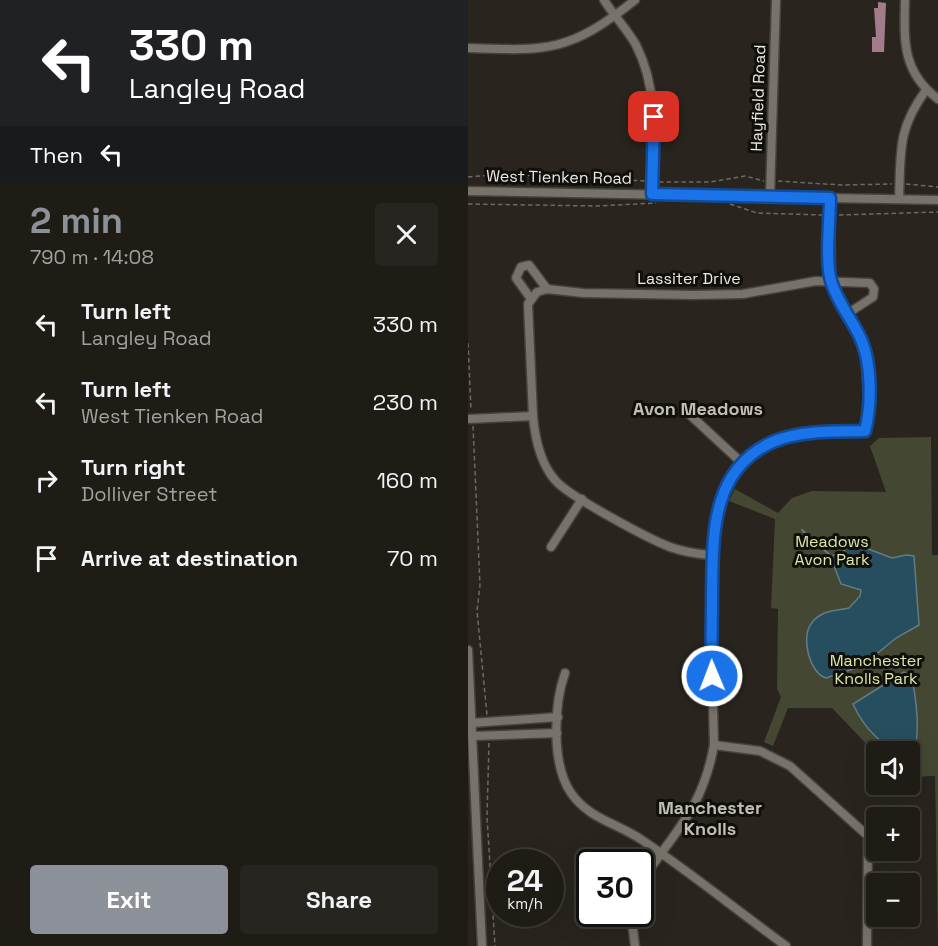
<!DOCTYPE html>
<meta charset="utf-8">
<style>
body{margin:0;font-family:"Space Grotesk",sans-serif;background:#27251f;color:#f1f3f6;height:100vh;display:flex;flex-direction:column;font-size:22px;white-space:nowrap}
*{box-sizing:border-box;margin:0}
p{font-size:20px;color:#a1a1a1}
.icon{flex:none;width:33px;height:33px;fill:none;stroke:currentColor;stroke-width:2;stroke-linecap:round;stroke-linejoin:round}
.map{position:relative;flex:1;overflow:hidden}
.drawer{display:flex;flex-direction:column;background:#1f1c16;width:468px}
.drawer>*{flex:none}
.top-card{background:#202124;color:#fff;overflow:hidden}
.fabs{position:absolute;left:398px;top:741px;display:grid;gap:12px}
.fabs a{display:grid;place-items:center;width:54px;height:54px;border-radius:6px;background:#1f1c16;box-shadow:0 6px 24px #0002,0 0 0 2px #3c3a35;font-size:30px}
.speed{position:absolute;left:18px;top:849px;display:flex;gap:12px;font-size:30px;font-weight:700;text-align:center}
.speed>*{display:grid;place-content:center;width:78px;height:78px;border-radius:50%;background:#1f1c16;box-shadow:0 6px 24px #0002,0 0 0 2px #3c3a35;line-height:1}
.speed small{font-size:15px;font-weight:400}
.speed .limit{border:3px solid #111;border-radius:9px;background:#fff;color:#111}
.pin{position:absolute;display:grid;place-items:center;width:51px;height:51px;color:#fff;margin:-26px;border-radius:12px;box-shadow:0 3px 9px #0006}
.me{position:absolute;width:66px;margin:-33px;rotate:359deg;stroke-linejoin:round;filter:drop-shadow(0 0 4px #0008)}
.turn{display:flex;align-items:center;gap:21px;height:126px;padding:0 30px;font-size:27px}
.turn .icon{width:78px;height:78px;stroke-width:2.5}
.turn b{display:block;font-size:42px;line-height:51px}
.then{display:flex;align-items:center;height:57px;padding:0 30px;background:#0003;gap:12px;font-size:22px}
.round{display:grid;place-items:center;flex:none;width:63px;height:63px;border-radius:6px;background:#27251f}
.overview{display:flex;align-items:center;justify-content:space-between;height:102px;padding:0 30px}
h1{font-size:36px;font-weight:700;line-height:45px;color:#8c9099}
.button{display:flex;gap:12px;margin-top:auto;padding:12px 30px}
.button a{flex:1;height:69px;border-radius:6px;background:#8c9099;color:#fff;font-size:24px;font-weight:700;line-height:69px;text-align:center}
.button a+a{background:#27251f;color:#f1f3f6}
ul{padding:0;list-style:none}
li{display:flex;align-items:center;gap:18px;height:78px;padding:0 30px}
li div{flex:1}
li b{display:block;font-size:22px}
li em{font-style:normal}
main{display:flex;flex:1;min-height:0}
.map>svg:first-child{display:block}
</style>
<main>
<section class="drawer">
<div class="top-card">
<div class="turn"><svg class="icon" aria-label="left" viewBox="0 0 24 24"><path d="M17 20v-9H6M10 6l-5 5 5 5"/></svg><div><b>330 m</b>Langley Road</div></div>
<div class="then">Then<svg class="icon" aria-label="left" viewBox="0 0 24 24"><path d="M17 20v-9H6M10 6l-5 5 5 5"/></svg></div>
</div>
<div class="overview"><div><h1>2 min</h1><p>790 m · 14:08</p></div><a class="round"><svg class="icon" aria-label="close" viewBox="0 0 24 24"><path d="M6 6l12 12M18 6L6 18"/></svg></a></div>
<ul>
<li><svg class="icon" aria-label="left" viewBox="0 0 24 24"><path d="M17 20v-9H6M10 6l-5 5 5 5"/></svg><div><b>Turn left</b><p>Langley Road</p></div><em>330 m</em></li>
<li><svg class="icon" aria-label="left" viewBox="0 0 24 24"><path d="M17 20v-9H6M10 6l-5 5 5 5"/></svg><div><b>Turn left</b><p>West Tienken Road</p></div><em>230 m</em></li>
<li><svg class="icon" aria-label="right" viewBox="0 0 24 24"><path d="M7 20v-9h11M14 6l5 5-5 5"/></svg><div><b>Turn right</b><p>Dolliver Street</p></div><em>160 m</em></li>
<li><svg class="icon" aria-label="arrive" viewBox="0 0 24 24"><path d="M6 21V4h12l-3 4 3 4H6"/></svg><div><b>Arrive at destination</b></div><em>70 m</em></li>
</ul>
<div class="button"><a>Exit</a><a>Share</a></div>
</section>
<div class="map">
<svg width="470" height="946" viewBox="0 0 470 946">
<rect width="100%" height="100%" fill="#29251e"/>
<path fill="#444832" d="M463,437L464,555H470V946L467,776L441,777V752H408V754L364,708H320L305,746L296,742L313,697L309,689L310,609L303,608L307,519L261,501L267,489L310,513L324,498L344,491L418,492L402,446L411,438Z"/>
<g fill="#274e5f" stroke="#627c87" stroke-width="1.5">
<path d="M387,544L424,558L438,555L446,556L451,625L428,638L394,666L358,678C341,673 333,637 343,624C352,610 367,611 381,608L392,596L393,590L373,584L363,558L366,555L371,557L379,547Z"/>
<path d="M436,672L443,677C448,691 455,748 441,755V752C416,752 395,726 385,704Z"/>
</g>
<g fill="none" stroke-linecap="round" stroke-linejoin="round">
<path stroke="#627c87" stroke-width="2" d="M334,530L363,556"/>
</g>
<path fill="#a37c8c" d="M410,2L418,3L416,52H404V37H408L406,8H410Z"/>
<g fill="none" stroke-linecap="round" stroke-linejoin="round">
<g stroke="#46433d" stroke-width="11">
<g id="minor">
<path d="M136,0C146,16 159,29 168,45C192,92 185,143 184,194"/>
<path d="M437,0C436,41 434,72 470,99"/>
<path d="M0,48C80,51 102,52 167,0"/>
<path d="M0,191L470,200"/>
<path d="M302,196L308,0"/>
<path d="M431,199C433,151 429,130 458,90"/>
<path d="M63,299L48,278L53,267L61,265L79,289"/>
<path d="M220,413L275,464"/>
<path d="M65,416L60,304L69,292L79,289L115,293L227,295L275,294L348,281L402,283L406,289L405,297L379,314"/>
<path d="M0,419L65,416C67,438 72,463 87,480C100,496 181,539 202,547C216,552 229,554 243,555"/>
<path d="M83,547L114,499"/>
<path d="M0,650L14,946"/>
<path d="M97,673C86,704 83,764 103,793C121,819 149,823 174,840C223,873 270,911 318,946"/>
<path d="M4,723L90,717"/>
<path d="M5,736L89,733"/>
<path d="M246,745L292,751L322,766L400,836L399,946"/>
<path d="M172,884C206,831 234,811 246,745C245,698 243,651 244,604C245,545 239,479 299,445C326,429 366,432 397,431L400,395L397,350L363,280L362,198"/>
<path d="M163,914L167,946"/>
</g>
</g>
<g stroke="#6d6a63" stroke-width="1.5" stroke-dasharray="4.5 3" stroke-linecap="butt">
<path d="M0,177L34,174L177,181"/>
<path d="M310,181L373,185L424,184"/>
<path d="M191,182H242L277,176L296,181"/>
<path d="M438,184L470,187"/>
<path d="M0,204L129,206L188,203"/>
<path d="M262,204L289,213L354,215"/>
<path d="M371,215L470,212"/>
<path d="M0,343L3,410"/>
<path d="M5,426L12,585L9,611L19,715"/>
<path d="M21,743L19,817L27,946"/>
</g>
<use href="#minor" stroke="#77736a" stroke-width="8"/>
</g>
<g fill="none" stroke-linecap="round" stroke-linejoin="round">
<g stroke="#114b97" stroke-width="15">
<path id="route" d="M186,117L184,194L362,198C362,221 357,259 363,281C369,301 382,317 391,335C404,360 404,404 397,431C369,432 334,430 307,441C242,468 245,536 244,594C244,622 243,649 244,676"/>
</g>
<use href="#route" stroke="#1a73e8" stroke-width="10"/>
</g>
<g text-anchor="middle" dominant-baseline="central" stroke-width="6" stroke-linejoin="round" paint-order="stroke">
<g font-size="16" fill="#ebe9e4" stroke="#100f0b">
<text transform="translate(290 98) rotate(-88)">Hayfield Road</text>
<text transform="translate(91 177) rotate(1)">West Tienken Road</text>
<text x="221" y="278">Lassiter Drive</text>
</g>
<g font-size="16" fill="#dee9a9" stroke="#100f0b">
<text x="364" y="541">Meadows<tspan x="364" dy="18">Avon Park</tspan></text>
<text x="408" y="660">Manchester<tspan x="408" dy="18">Knolls Park</tspan></text>
</g>
<g font-size="18" font-weight="bold" fill="#c3beb4" stroke="#100f0b">
<text x="230" y="408">Avon Meadows</text>
<text x="242" y="807">Manchester<tspan x="242" dy="21">Knolls</tspan></text>
</g>
</g>
</svg>
<div class="fabs">
<a><svg class="icon" aria-label="sound" viewBox="0 0 24 24"><path d="M4 9h4l5-4v14l-5-4H4zM17 9q2 3 0 6"/></svg></a>
<a>+</a>
<a>−</a>
</div>
<div class="speed"><div>24<small>km/h</small></div><div class="limit">30</div></div>
<div class="pin" style="left:186px;top:117px;background:#d93025"><svg class="icon" aria-label="arrive" viewBox="0 0 24 24"><path d="M6 21V4h12l-3 4 3 4H6"/></svg></div>
<svg class="me" style="left:244px;top:676px" viewBox="-20 -20 40 40"><circle r="17" fill="#1a73e8" stroke="#fff" stroke-width="3"/><path d="M0-11L8 9 0 5-8 9z" fill="#fff"/></svg>
</div>
</main>
